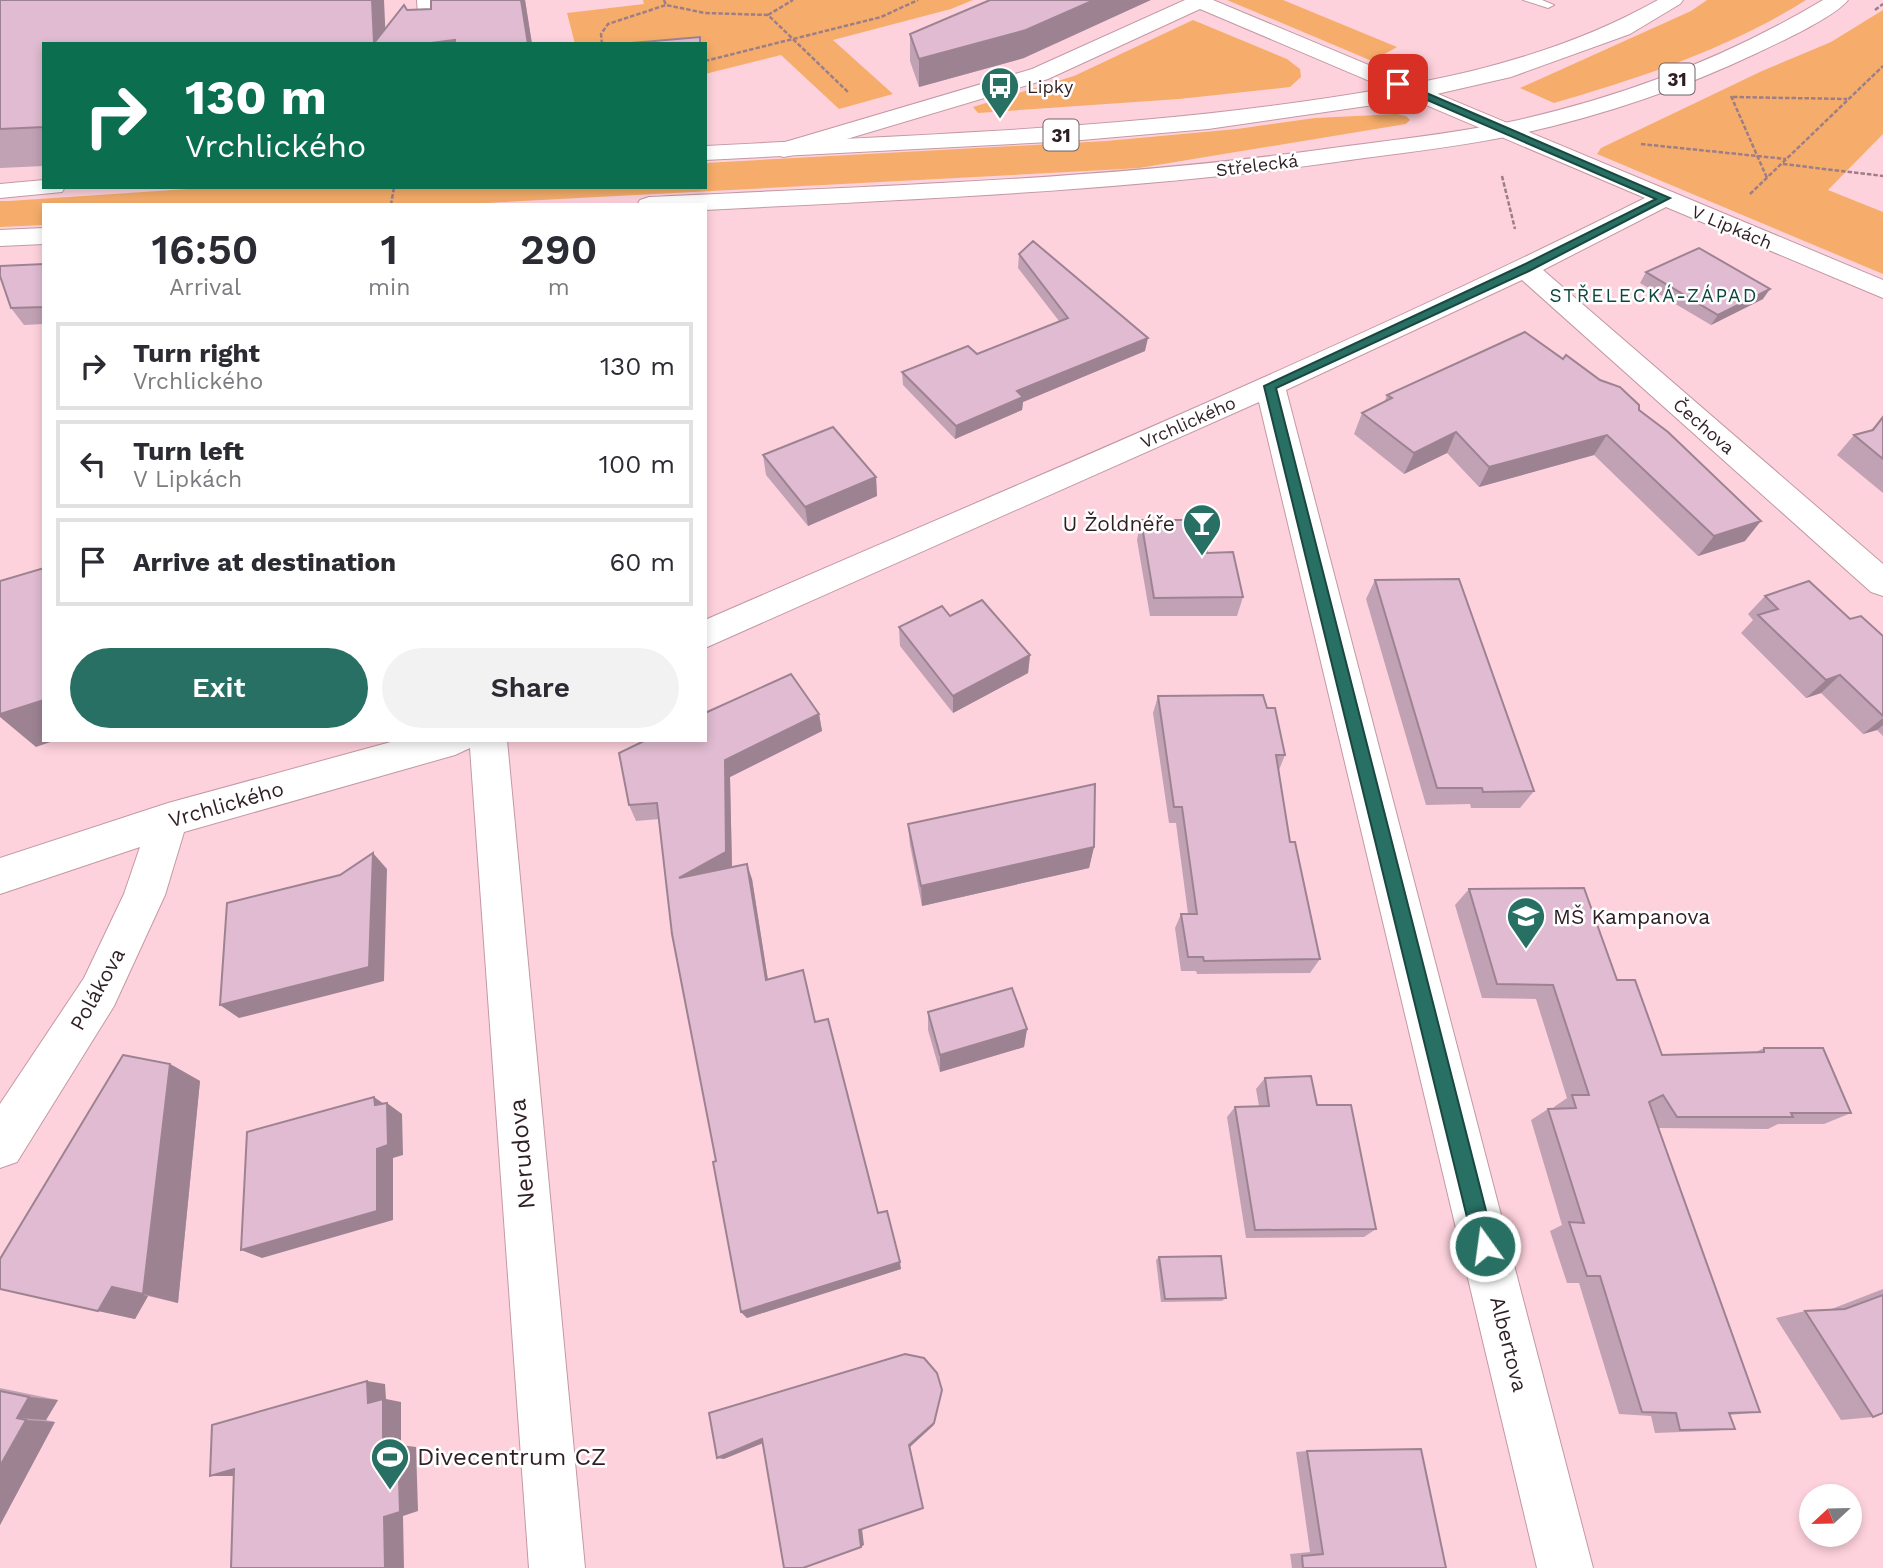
<!DOCTYPE html>
<meta charset="utf-8">
<style>
body{margin:0;font-family:"Work Sans",sans-serif;background:#f2f2f3;color:#2b2b33;height:100vh;display:flex;flex-direction:column;font-size:26px;white-space:nowrap}
*{box-sizing:border-box;margin:0}
p{font-size:23px;color:#7c7c81}
.icon{flex:none;width:38px;height:38px;fill:none;stroke:currentColor;stroke-width:2;stroke-linecap:round;stroke-linejoin:round}
.map{position:relative;flex:1;overflow:hidden}
.panel{position:absolute;left:42px;top:203px;width:665px;height:539px;display:flex;flex-direction:column;background:#fff;border-radius:0px;box-shadow:0 4px 10px #0003}
.panel>*{flex:none}
.guide{position:absolute;left:42px;top:42px;width:665px;height:147px;border-radius:0px;box-shadow:0 4px 10px #0003;background:#0b6e4f;color:#fff;overflow:hidden}
.needle{width:46px;rotate:248deg}
.tools{position:absolute;left:1799px;top:1484px;display:grid;gap:14px}
.tools a{display:grid;place-items:center;width:63px;height:63px;border-radius:50%;background:#fff;box-shadow:0 4px 10px #0003;font-size:35px}
.pin{position:absolute;display:grid;place-items:center;width:60px;height:60px;color:#fff;margin:-30px;border-radius:14px;box-shadow:0 4px 10px #0006}
.me{position:absolute;width:77px;margin:-38px;rotate:346deg;stroke-linejoin:round;filter:drop-shadow(0 0 5px #0008)}
.turn{display:flex;align-items:center;gap:24px;height:147px;padding:0 28px;font-size:32px}
.turn .icon{width:91px;height:91px;stroke-width:2.5}
.turn b{display:block;font-size:49px;line-height:60px}
.eta{display:flex;justify-content:space-evenly;align-items:center;height:119px;text-align:center}
.eta b{font-size:42px;font-weight:600;line-height:49px}
.cta{display:flex;gap:14px;margin-top:auto;padding:14px 28px}
.cta a{flex:1;height:80px;border-radius:42px;background:#286f64;color:#fff;font-size:28px;font-weight:600;line-height:80px;text-align:center}
.cta a+a{background:#f2f2f3;color:#2b2b33}
ul{padding:0;list-style:none}
li{display:flex;align-items:center;gap:21px;height:88px;margin:0 14px 10px;padding:0 14px;border:4px solid #e1e1e2;border-radius:0px}
li div{flex:1}
li b{display:block;font-size:26px}
li em{font-style:normal}
.map>svg:first-child{display:block}
</style>
<div class="map">
<svg width="1883" height="1568" viewBox="0 0 1883 1568">
<rect width="100%" height="100%" fill="#fed2dd"/>
<g fill="#f6ad6b">
<path d="M643,0H973L951,9L833,40L893,94L839,109L781,55L705,74V44H575L567,13L644,4Z"/>
<path d="M1227,0H1283L1397,47L1372,61Z"/>
<path d="M1707,0H1806C1730,48 1640,78 1554,103L1520,88L1691,11Z"/>
<path d="M1883,10V134L1828,190L1883,212V274L1597,154L1601,148L1762,71L1831,42Z"/>
<path d="M1193,20L1287,59L1300,69L1301,77L1290,87L1179,99L978,113L973,107L1074,76Z"/>
<path d="M1397,114L1406,116L1410,120L1406,124L1139,168L1105,170L447,205H44V225L0,227V201H9L218,187H705V163L1106,141L1237,129L1315,118Z"/>
</g>
<g fill="none" stroke-linecap="round" stroke-linejoin="round">
<g stroke="#c399a4" stroke-width="2">
<path id="lane" d="M1523,0H1542L1554,5L1548,8Z"/>
</g>
<g stroke="#c399a4" stroke-width="2">
<g id="street">
<path d="M417,0H437L442,44H420Z"/>
<path d="M1185,0H1213L1883,280V298L1666,207L1543,270L1883,564V596L1871,592L1522,280L1286,390L1593,1568H1537L1259,402L705,648V620C1020,483 1338,352 1645,198L1200,9L1048,79L793,155L784,157L775,155L772,150L775,145L1032,69Z"/>
<path d="M398,740H507L585,1568H529L470,748L455,755L184,832L165,895L114,1006L17,1162L0,1168V1104L84,978L124,894L140,847L0,894V858L168,803Z"/>
</g>
</g>
<g stroke="#c399a4" stroke-width="2">
<g id="primary">
<path d="M1658,0H1683L1680,4L1630,34L1511,77L1415,99L1208,129L1070,141L705,160V146C904,135 1103,130 1300,102C1426,84 1545,63 1658,0Z"/>
<path d="M1823,0H1848C1835,17 1778,43 1757,53C1677,91 1592,119 1505,137C1449,148 1392,154 1336,162C1126,191 916,199 705,210V205H637L640,200L649,197C872,186 1096,180 1318,150C1382,141 1446,135 1509,122C1620,98 1726,58 1823,0Z"/>
<path d="M44,180V187H65L62,192L0,198V184Z"/>
<path d="M44,228V244L0,246V230Z"/>
</g>
</g>
<g stroke="#9d7e86" stroke-width="2.5" stroke-dasharray="4.5 2" stroke-linecap="butt">
<path d="M664,0L666,5L705,13L768,15L849,93"/>
<path d="M1875,10L1883,4"/>
<path d="M768,15L793,0"/>
<path d="M602,44L601,34L608,24L666,5"/>
<path d="M705,61L881,17L918,0"/>
<path d="M1731,96L1767,178"/>
<path d="M1733,97L1847,99"/>
<path d="M1641,144L1786,159"/>
<path d="M1783,164L1883,176"/>
<path d="M1502,176L1515,229"/>
<path d="M1750,194L1883,66"/>
<path d="M391,205L394,187"/>
</g>
<use href="#lane" fill="#fff" fill-rule="evenodd"/>
<use href="#street" fill="#fff" fill-rule="evenodd"/>
<use href="#primary" fill="#fff" fill-rule="evenodd"/>
</g>
<g fill="#c1a1b4">
<path d="M0,0L386,28L407,10L431,9V0H525L532,44H44V166L0,168Z"/>
<path d="M910,34L1024,58L919,87L910,61Z"/>
<path d="M1019,254L1145,351L1023,402L1022,410L955,439L903,385L902,372L977,354L1059,321L1018,268Z"/>
<path d="M44,264V324L24,325L11,308Z"/>
<path d="M1646,272L1763,299L1711,325L1640,283Z"/>
<path d="M1563,359L1639,410L1745,541L1698,556L1594,455L1479,487L1447,453L1404,474L1354,434L1362,413L1384,403L1387,395Z"/>
<path d="M1883,416V493L1837,455L1854,435L1871,430Z"/>
<path d="M763,455L876,477L877,496L808,526L766,475Z"/>
<path d="M1141,520L1207,553L1243,597L1237,616H1150L1137,540Z"/>
<path d="M1375,580L1534,791L1520,808H1471L1470,804L1426,805L1366,599Z"/>
<path d="M1765,596L1850,619L1883,636V736L1877,730L1863,734L1821,693L1806,698L1741,633L1753,620L1748,614Z"/>
<path d="M950,616L1030,655L1028,673L953,713L900,646L899,627Z"/>
<path d="M1158,696L1267,708L1285,755L1279,770L1290,842L1320,959L1310,973L1197,974L1196,971H1181L1175,928L1181,914H1188L1176,823H1169L1153,713Z"/>
<path d="M819,714L822,731L730,777L732,867L752,879L768,980L816,1022L878,1213L901,1269L747,1318L741,1312L659,819L636,821L629,805Z"/>
<path d="M908,824L1094,847L1089,868L922,906L910,845Z"/>
<path d="M1469,889L1617,980L1662,1055L1756,1052L1764,1048L1851,1113L1824,1124H1778L1768,1129L1658,1128L1760,1412L1730,1415L1735,1429L1708,1431L1655,1433L1651,1416L1619,1414L1579,1283H1567L1550,1231L1562,1225L1531,1120L1548,1109H1554V1107L1567,1098L1536,999L1482,998L1455,905Z"/>
<path d="M928,1012L1027,1029L1024,1047L940,1072L928,1030Z"/>
<path d="M170,1064L200,1081L178,1303L148,1296L135,1319L0,1289Z"/>
<path d="M1265,1078L1317,1105L1376,1229L1364,1237L1246,1238L1227,1117L1235,1107L1259,1106L1256,1089Z"/>
<path d="M1159,1257L1226,1298L1222,1301L1161,1302L1156,1260Z"/>
<path d="M1883,1289V1413L1873,1417L1841,1420L1776,1318L1805,1311L1829,1310Z"/>
<path d="M0,1388L58,1400L46,1420L55,1422L0,1525Z"/>
<path d="M1307,1451L1446,1568H1292L1290,1554L1310,1552L1296,1452Z"/>
</g>
<g fill="#9d8392">
<path d="M372,0H384L386,44H374Z"/>
<path d="M521,0H525L532,44H528Z"/>
<path d="M1094,0H1151L1024,58L919,87V59Z"/>
<path d="M455,40L456,44H423Z"/>
<path d="M705,69L706,74L705,114Z"/>
<path d="M1770,289L1763,299L1711,325L1718,315Z"/>
<path d="M1148,338L1145,351L1023,402L1022,410L955,439L956,426L1017,391Z"/>
<path d="M1456,432L1447,453L1404,474L1414,453Z"/>
<path d="M1607,435L1594,455L1479,487L1489,467Z"/>
<path d="M876,477L877,496L808,526L805,507Z"/>
<path d="M1761,521L1745,541L1698,556L1714,536Z"/>
<path d="M1030,655L1028,673L953,713V696Z"/>
<path d="M1840,675L1821,693L1806,698L1826,680Z"/>
<path d="M44,700V740H56L36,747L0,717V714Z"/>
<path d="M819,714L822,731L730,777L732,868L679,878L725,760Z"/>
<path d="M1883,718V725L1877,730L1863,734Z"/>
<path d="M1094,847L1089,868L922,906L921,886Z"/>
<path d="M373,853L387,869L384,981L239,1018L220,1005Z"/>
<path d="M747,864L752,879L770,993L766,980Z"/>
<path d="M1027,1029L1024,1047L940,1072V1055Z"/>
<path d="M170,1064L200,1081L178,1303L143,1294Z"/>
<path d="M374,1097L387,1106V1103L402,1114L403,1155L393,1158V1220L262,1258L241,1250L375,1105Z"/>
<path d="M900,1262L901,1269L747,1318L741,1312Z"/>
<path d="M112,1287L148,1296L135,1319L98,1311Z"/>
<path d="M367,1381L385,1384L386,1399L401,1402V1445L416,1447L418,1511L403,1516L404,1568H385L383,1450L368,1403Z"/>
<path d="M942,1390L934,1425L910,1447L923,1508L909,1445Z"/>
<path d="M29,1397L58,1400L46,1420L17,1418Z"/>
<path d="M26,1420L55,1422L0,1525V1466Z"/>
<path d="M762,1439L768,1441L724,1459L717,1458Z"/>
<path d="M234,1469L233,1476H210Z"/>
<path d="M862,1529L864,1545L861,1547L859,1530Z"/>
</g>
<g fill="#e0bbd1" stroke="#9d8392" stroke-width="2">
<path d="M0,0H372L374,43L404,5L407,10L431,9V0H521L528,44H455V40L423,44H44V127L0,129Z"/>
<path d="M990,0H1094L1026,30L919,59L910,34Z"/>
<path d="M700,37V44H620Z"/>
<path d="M1033,241L1148,338L1017,391L1023,397L956,426L902,372L968,346L977,354L1068,318L1019,254Z"/>
<path d="M1699,248L1770,289L1718,315L1646,272Z"/>
<path d="M44,264V307L11,308L0,276V266Z"/>
<path d="M1525,332L1563,359L1566,355L1600,380L1620,387L1639,405V410L1668,432L1761,521L1714,536L1607,435L1489,467L1456,432L1414,453L1362,413L1392,398L1387,395Z"/>
<path d="M1883,417V459L1854,435L1873,430Z"/>
<path d="M833,427L876,477L805,507L763,455Z"/>
<path d="M1141,520H1202L1207,553L1233,552L1243,597L1154,598Z"/>
<path d="M44,568V700L0,714V581Z"/>
<path d="M1459,579L1534,791L1483,792L1482,788H1437L1375,580Z"/>
<path d="M1809,581L1850,619L1861,616L1883,636V716L1840,675L1826,680L1758,615L1778,609L1765,596Z"/>
<path d="M982,600L1030,655L953,696L899,627L942,606L950,616Z"/>
<path d="M791,674L819,714L725,760L726,852L679,878L747,864L766,980L803,970L815,1022L828,1019L878,1213L887,1211L900,1262L741,1312L713,1162L716,1161L672,934L657,803L629,805L619,753L646,740H705V713Z"/>
<path d="M1263,695L1267,708H1275L1285,755H1276L1290,842H1295L1320,959L1204,961L1203,957H1188L1181,914H1197L1182,807H1174L1158,696Z"/>
<path d="M1095,784L1094,847L921,886L908,824Z"/>
<path d="M373,853L369,967L220,1005L227,903L340,875Z"/>
<path d="M1584,888L1617,980H1635L1662,1055L1764,1052V1048H1823L1851,1113H1791L1793,1117H1677L1663,1095L1649,1102L1760,1412L1729,1413L1735,1429L1680,1430L1676,1413L1642,1412L1600,1276H1587L1569,1222L1584,1223L1548,1109L1576,1108L1572,1095H1589L1553,985L1497,984L1469,889Z"/>
<path d="M1012,988L1027,1029L940,1055L928,1012Z"/>
<path d="M123,1055L170,1064L143,1294L112,1287L98,1311L0,1289V1259Z"/>
<path d="M1311,1076L1317,1105H1351L1376,1229L1255,1230L1235,1107L1269,1106L1265,1078Z"/>
<path d="M374,1097L375,1105L387,1103L388,1145L377,1149V1211L241,1250L247,1132Z"/>
<path d="M1221,1256L1226,1298L1165,1299L1159,1257Z"/>
<path d="M1883,1295V1413L1873,1417L1805,1311L1845,1309Z"/>
<path d="M905,1354L924,1358L937,1373L942,1390L934,1423L909,1445L923,1508L859,1530L861,1547L803,1568H784L762,1439L717,1458L709,1413Z"/>
<path d="M367,1381L368,1403L383,1399V1450L398,1445L400,1512L384,1517L385,1568H231L234,1469L210,1476L212,1425Z"/>
<path d="M0,1391L29,1397L17,1418L26,1420L0,1466Z"/>
<path d="M1421,1449L1446,1568H1303L1302,1556L1323,1554L1307,1451Z"/>
</g>
<path fill="#286f64" stroke="#1a4841" stroke-width="2" d="M1395,82H1401L1670,198L1529,271L1276,388L1495,1246L1492,1253L1485,1256L1477,1253L1474,1246L1264,386L1521,266L1656,199L1395,86Z"/>
<defs>
<g id="bus-pin" transform="scale(2.0125)"><path d="M0 17L-7.5 6A9.5 9.5 0 1 1 7.5 6Z" fill="#286f64" stroke="#fff"/><path d="M-5-6H5V4H4V6H2V4H-2V6H-4V4H-5ZM-3.5-4V0h7V-4ZM-3.5 1.2v1.5H-2V1.2ZM2 1.2v1.5H3.5V1.2Z" fill="#fff"/></g>
<g id="bar-pin" transform="scale(2.0125)"><path d="M0 17L-7.5 6A9.5 9.5 0 1 1 7.5 6Z" fill="#286f64" stroke="#fff"/><path d="M-6-5H6L.8 .8V4.5H3.5V6h-7V4.5H-.8V.8Z" fill="#fff"/></g>
<g id="school-pin" transform="scale(2.0125)"><path d="M0 17L-7.5 6A9.5 9.5 0 1 1 7.5 6Z" fill="#286f64" stroke="#fff"/><path d="M0-5L7-2L0 1L-7-2ZM-4 1L0 2.5L4 1V4Q0 6-4 4Z" fill="#fff"/></g>
<g id="stadium-pin" transform="scale(2.0125)"><path d="M0 17L-7.5 6A9.5 9.5 0 1 1 7.5 6Z" fill="#286f64" stroke="#fff"/><path d="M0-5a6.5 5 0 1 0 0 10a6.5 5 0 1 0 0-10ZM-3.5-1.8h7v3.6h-7Z" fill="#fff"/></g>
</defs>
<g fill-rule="evenodd">
<use href="#bus-pin" x="1000" y="86"/>
<use href="#bar-pin" x="1202" y="523"/>
<use href="#school-pin" x="1526" y="916"/>
<use href="#stadium-pin" x="390" y="1457"/>
</g>
<g text-anchor="middle" dominant-baseline="central" stroke-width="5" stroke-linejoin="round" paint-order="stroke">
<g font-size="18" fill="#2f1f24" stroke="#fff" text-anchor="start">
<text x="1027" y="86">Lipky</text>
</g>
<g font-size="18" fill="#2f1f24" stroke="#fff">
<text transform="translate(1257 165) rotate(-7)">Střelecká</text>
<text transform="translate(1732 227) rotate(23)">V Lipkách</text>
<text transform="translate(1188 422) rotate(-24)">Vrchlického</text>
<text transform="translate(1704 426) rotate(41)">Čechova</text>
</g>
<g fill="#fff" stroke="#6d6266" stroke-width="2">
<rect x="1659.5" y="63.5" width="35" height="31" rx="5"/>
<rect x="1043.5" y="119.5" width="35" height="31" rx="5"/>
</g>
<g font-size="19" font-weight="bold" fill="#2f1f24">
<text x="1677" y="79">31</text>
<text x="1061" y="135">31</text>
</g>
<g font-size="19" letter-spacing="2" fill="#0a473e" stroke="#fff">
<text x="1654" y="295">STŘELECKÁ-ZÁPAD</text>
</g>
<g font-size="21" fill="#2f1f24" stroke="#fff" text-anchor="end">
<text x="1175" y="523">U Žoldnéře</text>
<text x="1553" y="916" text-anchor="start">MŠ Kampanova</text>
</g>
<g font-size="21" fill="#2f1f24" stroke="#fff">
<text transform="translate(226 804) rotate(-16)">Vrchlického</text>
<text transform="translate(97 989) rotate(-61)">Polákova</text>
<text transform="translate(1509 1344) rotate(76)">Albertova</text>
</g>
<g font-size="24" fill="#2f1f24" stroke="#fff">
<text transform="translate(522 1154) rotate(-95)">Nerudova</text>
</g>
<g font-size="24" fill="#2f1f24" stroke="#fff" text-anchor="start">
<text x="417" y="1457">Divecentrum CZ</text>
</g>
</g>
</svg>
<div class="tools">
<a><svg class="needle" viewBox="-14 -14 28 28"><path d="M0-13l5 13h-10z" fill="#e53935"/><path d="M0 13l5-13h-10z" fill="#7c7c81"/></svg></a>
</div>
<div class="pin" style="left:1398px;top:84px;background:#d93025"><svg class="icon" aria-label="arrive" viewBox="0 0 24 24"><path d="M6 21V4h12l-3 4 3 4H6"/></svg></div>
<svg class="me" style="left:1485px;top:1246px" viewBox="-20 -20 40 40"><circle r="17" fill="#286f64" stroke="#fff" stroke-width="3"/><path d="M0-11L8 9 0 5-8 9z" fill="#fff"/></svg>
<div class="guide">
<div class="turn"><svg class="icon" aria-label="right" viewBox="0 0 24 24"><path d="M7 20v-9h11M14 6l5 5-5 5"/></svg><div><b>130 m</b>Vrchlického</div></div>
</div>
<section class="panel">
<div class="eta">
<div><b>16:50</b><p>Arrival</p></div>
<div><b>1</b><p>min</p></div>
<div><b>290</b><p>m</p></div>
</div>
<ul>
<li><svg class="icon" aria-label="right" viewBox="0 0 24 24"><path d="M7 20v-9h11M14 6l5 5-5 5"/></svg><div><b>Turn right</b><p>Vrchlického</p></div><em>130 m</em></li>
<li><svg class="icon" aria-label="left" viewBox="0 0 24 24"><path d="M17 20v-9H6M10 6l-5 5 5 5"/></svg><div><b>Turn left</b><p>V Lipkách</p></div><em>100 m</em></li>
<li><svg class="icon" aria-label="arrive" viewBox="0 0 24 24"><path d="M6 21V4h12l-3 4 3 4H6"/></svg><div><b>Arrive at destination</b></div><em>60 m</em></li>
</ul>
<div class="cta"><a>Exit</a><a>Share</a></div>
</section>
</div>
